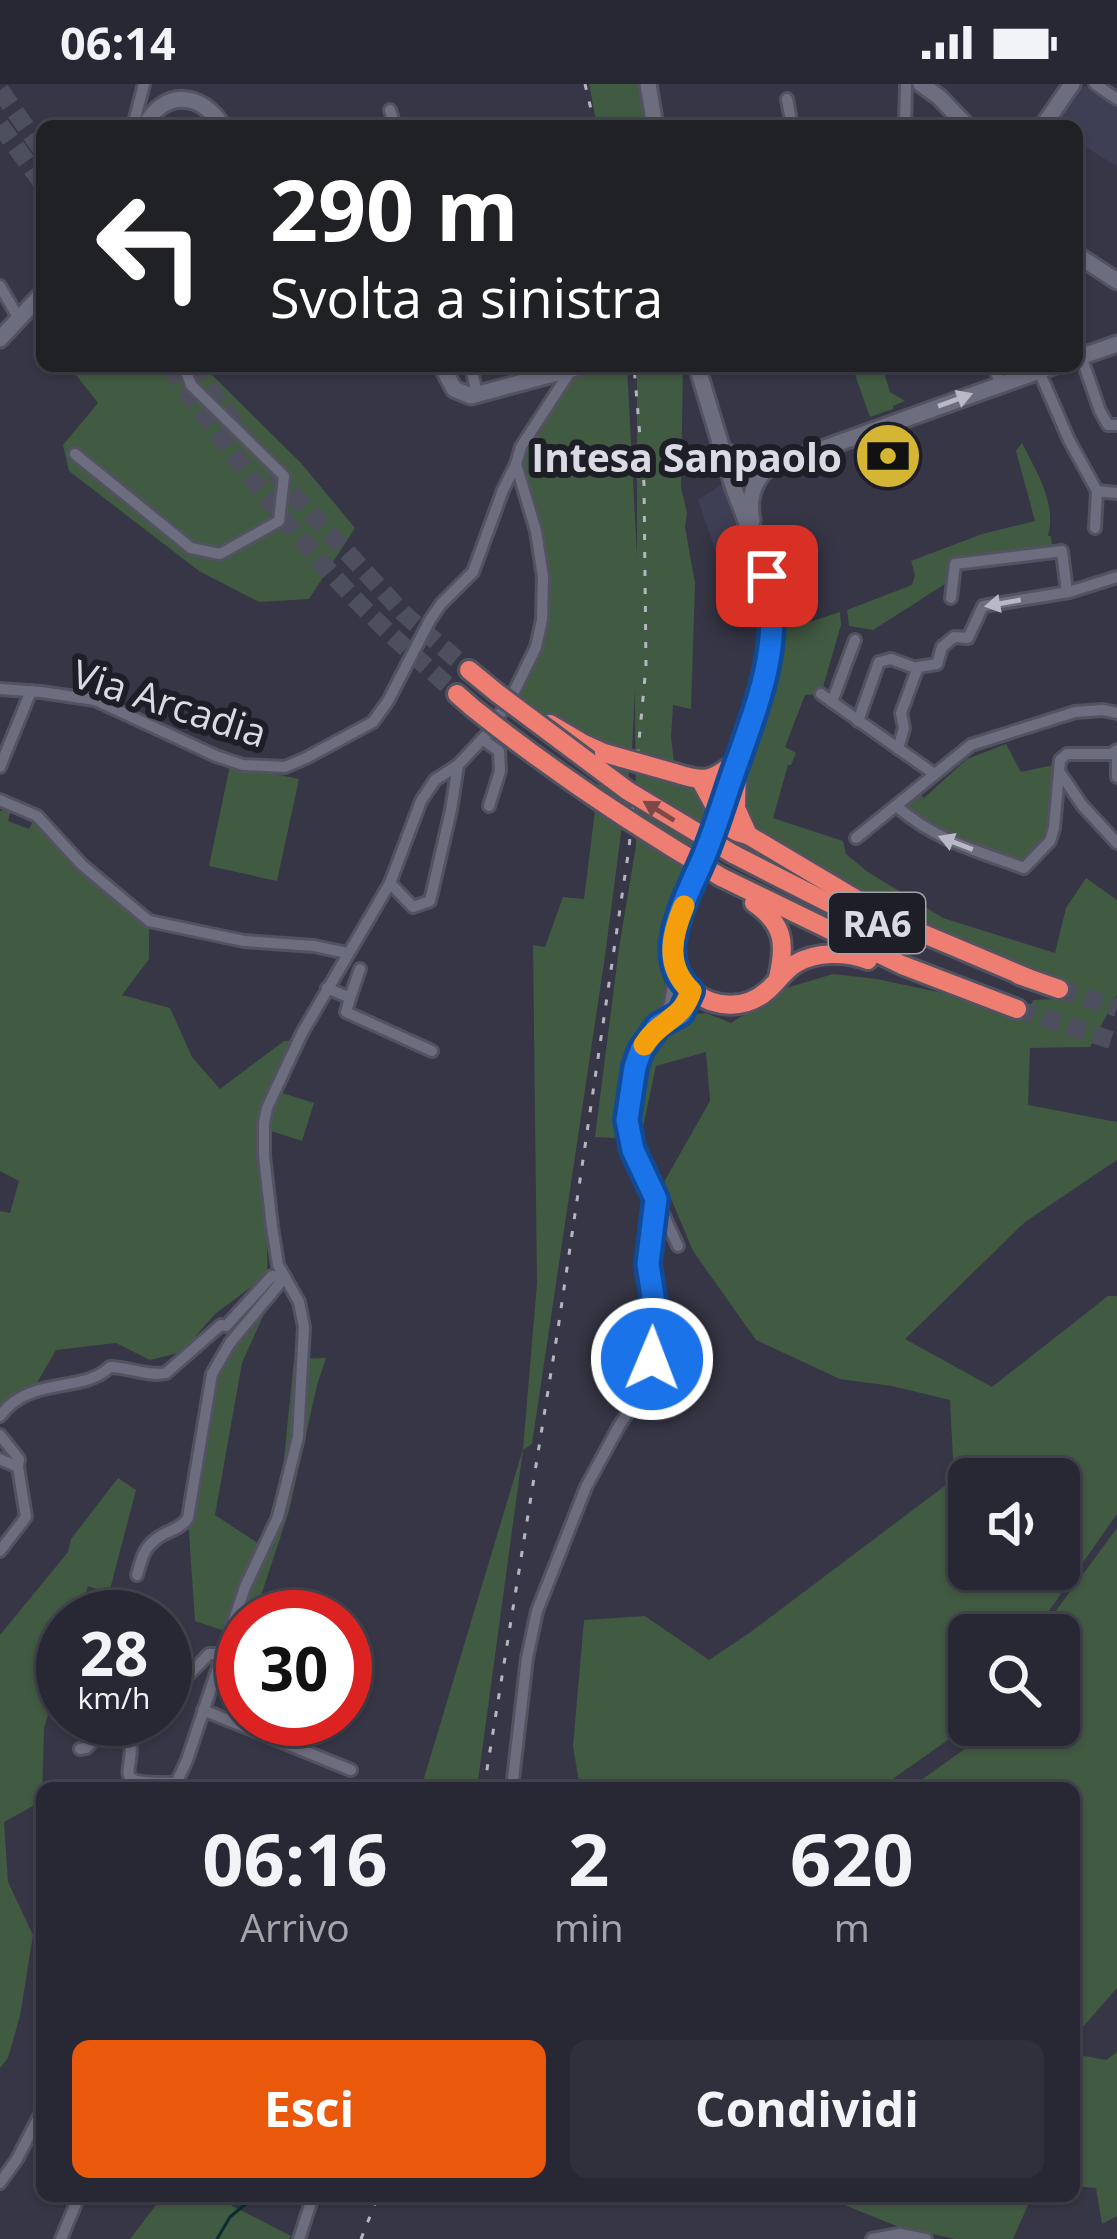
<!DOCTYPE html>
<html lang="it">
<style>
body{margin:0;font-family:"Open Sans",sans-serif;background:#30303c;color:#f1f3f6;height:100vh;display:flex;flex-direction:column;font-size:45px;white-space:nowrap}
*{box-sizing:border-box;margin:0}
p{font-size:39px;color:#a5a6ac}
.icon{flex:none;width:66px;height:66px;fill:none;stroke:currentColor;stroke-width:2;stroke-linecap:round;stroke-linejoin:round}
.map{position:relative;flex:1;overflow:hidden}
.drawer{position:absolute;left:36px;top:1698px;width:1044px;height:420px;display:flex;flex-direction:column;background:#282834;border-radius:18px;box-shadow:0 3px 9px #0004,0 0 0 3px #44444f}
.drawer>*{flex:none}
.guide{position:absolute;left:36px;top:36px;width:1047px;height:252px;border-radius:18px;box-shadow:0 3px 9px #0004,0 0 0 3px #44444f;background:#202124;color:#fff;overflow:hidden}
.tools{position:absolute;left:948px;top:1374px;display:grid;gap:24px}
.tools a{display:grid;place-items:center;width:132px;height:132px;border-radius:18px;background:#282834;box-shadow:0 3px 9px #0004,0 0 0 3px #44444f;font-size:60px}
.speed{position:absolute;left:36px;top:1506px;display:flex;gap:24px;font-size:60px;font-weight:700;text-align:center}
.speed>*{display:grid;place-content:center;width:156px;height:156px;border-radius:50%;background:#282834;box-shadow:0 3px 9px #0004,0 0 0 3px #44444f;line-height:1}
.speed small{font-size:30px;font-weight:400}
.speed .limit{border:18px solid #d22;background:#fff;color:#111}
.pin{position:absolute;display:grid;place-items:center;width:102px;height:102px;color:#fff;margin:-51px;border-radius:24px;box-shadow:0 6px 18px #0006}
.me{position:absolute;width:132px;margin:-66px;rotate:1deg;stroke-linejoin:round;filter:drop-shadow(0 0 9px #0008)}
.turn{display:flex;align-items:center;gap:42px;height:252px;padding:0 36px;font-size:54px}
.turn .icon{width:156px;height:156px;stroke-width:2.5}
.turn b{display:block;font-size:84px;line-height:102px}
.eta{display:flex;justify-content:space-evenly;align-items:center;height:204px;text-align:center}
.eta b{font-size:72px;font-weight:700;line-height:84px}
.primary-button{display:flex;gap:24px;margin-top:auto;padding:24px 36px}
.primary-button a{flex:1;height:138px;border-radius:18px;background:#ea580c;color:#fff;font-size:48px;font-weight:700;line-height:138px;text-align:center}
.primary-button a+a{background:#30303c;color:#f1f3f6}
.status{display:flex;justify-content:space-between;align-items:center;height:84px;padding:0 60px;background:#282834;direction:ltr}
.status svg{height:33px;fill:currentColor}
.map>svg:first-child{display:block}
</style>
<div class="status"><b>06:14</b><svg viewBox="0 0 49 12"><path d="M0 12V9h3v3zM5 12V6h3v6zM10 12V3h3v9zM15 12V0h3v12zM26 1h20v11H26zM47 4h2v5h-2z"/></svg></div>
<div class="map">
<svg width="1117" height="2155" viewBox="0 0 1117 2155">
<rect width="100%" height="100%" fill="#363646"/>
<g fill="#3e3e55">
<path d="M1081,0L1117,21V83L1077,57V42L1051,40Z"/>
<path d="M722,400L751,486L724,492L698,416Z"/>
</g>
<g fill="#415a42" fill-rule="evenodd">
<path d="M589,0H646L652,42H597Z"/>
<path d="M69,282H203L301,379L355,444L309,515L259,518L199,487L69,387L63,361L98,319Z"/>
<path d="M583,282H627L637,472V282H683L681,403L687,429L685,443L695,499L691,625L673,621L671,653L676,695L698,703L709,719L702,765L685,793L664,862L665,920L656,934L706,929L731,939L783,905L833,890L877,895L971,915L1024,936L1033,916L1054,915V896L909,842L770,758L742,735L741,700L777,592L784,541L781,493L785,492L801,541L840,528L841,541L821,610L805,611L785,663L796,669L791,681H788L773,734L843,757L846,770L868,788L943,834L1055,869L1066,824L1086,794L1117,816V911L1090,963L1030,964L1028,1021L1117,1038V1076L1025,1138L905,1255L992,1303L1108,1212H1117V1430L1032,1551H969V1641L880,1704H751L747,1702L742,1704H580L573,1662L584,1536L645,1532L709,1576L752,1547L954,1395L950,1316L892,1302L840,1295L756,1256L693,1167L664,1098L710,1017L706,968L656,982L643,1043L615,1054L595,1053L619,864L636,761L635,606L632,665L605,872L532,1360L523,1366L477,1704H421L523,1365L537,1199L533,861L545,863L563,813L584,815L603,662L553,636L514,608L536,563L543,493L516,380L572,284ZM969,1395H1059V1485H969Z"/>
<path d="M852,282H882L890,308L905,317L893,322V325L870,333Z"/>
<path d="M1022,359C1036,387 1057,419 1048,452H1051L1052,463L954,479L953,495L873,546L849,542L847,526L912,501L915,491L911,477L982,450L1035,437L1016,367Z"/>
<path d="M1006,660L1021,688L1053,681C1051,717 1057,756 1023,778C981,763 936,754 904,722L918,708L924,714L967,675Z"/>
<path d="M230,681L299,695L277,797L209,782Z"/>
<path d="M11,725L8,737L29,745L35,733L149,837V875L122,911L170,924L192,973L220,1005L284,957H294C283,978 265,1004 261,1027C252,1081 270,1136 267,1191L215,1230L182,1268L150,1276L116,1259L56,1266L34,1304L0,1320V1127L10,1129L19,1097L0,1087V727Z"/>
<path d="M279,1008L314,1019L302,1057L268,1046Z"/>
<path d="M276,1203L242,1279L215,1431L259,1460L280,1414L294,1275L326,1274L317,1301L289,1427L254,1533H243V1553L195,1537L188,1434L212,1290Z"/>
<path d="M118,1394L136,1406L109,1509L88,1502L78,1533H63V1582L44,1644L42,1717L4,1738L8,1798L33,1851L20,1932L8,1974L0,1984V1551L68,1468L71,1455Z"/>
<path d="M1117,1444V1904L1074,1953V1704H910L983,1652L987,1641H1059V1551H1038Z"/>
<path d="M1117,1968V2132L1102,2140L1096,2104L1074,2102V1970L1106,1976Z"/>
<path d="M163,2112H213L291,2152L289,2155H130Z"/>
<path d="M822,2112H1032L1013,2155H955L899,2143Z"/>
</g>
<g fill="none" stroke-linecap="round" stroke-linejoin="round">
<path stroke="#0a2d32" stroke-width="3" d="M217,2155L230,2133L255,2112"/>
<g stroke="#4e4f5e" stroke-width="18" stroke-dasharray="18 9" stroke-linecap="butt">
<path d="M0,6L42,66"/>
<path d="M0,41L42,99"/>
<path d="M170,282C226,363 286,443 355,515C387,549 423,579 457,610"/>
<path d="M192,282L242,348"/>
<path d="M274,389L403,529L469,586"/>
<path d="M1059,905L1117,924"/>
<path d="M1017,925L1117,958"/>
</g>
<g stroke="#525260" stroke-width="16">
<g id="street">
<path d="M1095,0L1117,15"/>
<path d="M787,15L792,42"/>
<path d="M390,26L395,42"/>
<path d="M133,42L144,0"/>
<path d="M905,42L906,0"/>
<path d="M0,202L19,235"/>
<path d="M1081,272L1100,327L1108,341H1117"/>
<path d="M471,282L477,311"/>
<path d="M994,282L1000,300"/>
<path d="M1039,287L1069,356L1097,407L1117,409"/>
<path d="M75,370L191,464L220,470L279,437L284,392L191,301L184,282"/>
<path d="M1095,444L1097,407"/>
<path d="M951,514L955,480L1062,467L1067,508"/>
<path d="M0,605L41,608L95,616L216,672L243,681L285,683L306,674L373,638L388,617L430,536L441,520L473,488L503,406L516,380"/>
<path d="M821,610L933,689"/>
<path d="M832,618L855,556"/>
<path d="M858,637L879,578L891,575L918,585"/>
<path d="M482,655L499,667L500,687L489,722"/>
<path d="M898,665L904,644L901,629L918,583L937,580L942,563L954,553L968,554L983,522L1069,508L1117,493"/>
<path d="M1117,677V693"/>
<path d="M0,683L31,607"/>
<path d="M1061,690L1082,721L1117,759"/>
<path d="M0,716L37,732L82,781L149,837L244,857L314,862L347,869"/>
<path d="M896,722C939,758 973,765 1024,784L1050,757L1054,744L1060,676L1067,670H1111L1117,666"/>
<path d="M856,754L971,661L1075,628L1103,626L1117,629"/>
<path d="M390,799L413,823L430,817L451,726L458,681"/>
<path d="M675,888L670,920L641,966L635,983L627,1036L633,1065L678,1162"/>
<path d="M327,904L350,914L346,928L432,967"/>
<path d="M350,914L360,885"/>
<path d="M661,940L681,929L691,907"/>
<path d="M0,1332C30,1291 82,1310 110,1283C128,1283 149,1293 166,1289L221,1241L226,1242L272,1192L285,1193"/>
<path d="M0,1351L19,1375L18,1383"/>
<path d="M0,1375L18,1383L26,1433L0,1467"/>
<path d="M137,1491C141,1478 143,1465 155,1456C166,1446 179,1447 188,1434L212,1290L230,1259L285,1193"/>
<path d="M165,1615L209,1570H221"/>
<path d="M203,1626L351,1686"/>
<path d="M80,1665L86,1664L110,1640L128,1646C141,1690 100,1700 177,1699"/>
<path d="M174,1704L187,1676L245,1503L278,1433L298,1353L304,1243L299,1218L278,1181L272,1143L264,1072V1039L267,1024L302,949L390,799L421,717L435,696L458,681L489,648L514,608L536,563L542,536L543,493L536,447L516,380L521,363L571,286"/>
<path d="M512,1704L527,1574L537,1527L586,1403L619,1342L648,1298L654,1219L648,1181L656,1115"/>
<path d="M0,2099L17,2075L42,2027"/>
<path d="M61,2155L79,2112"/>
<path d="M299,2155L313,2112"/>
<path d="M872,2155L900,2150L926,2155"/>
</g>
</g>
<g stroke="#525260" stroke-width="21">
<g id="secondary">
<path d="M648,0L655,42"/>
<path d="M921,0L939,13L967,42"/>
<path d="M145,42C164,5 202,8 222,42"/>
<path d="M1043,42L1072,0"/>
<path d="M1077,171L1117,197"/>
<path d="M0,255L42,210"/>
<path d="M1077,274L1117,260"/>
<path d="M442,282L454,305L471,312L583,282"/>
<path d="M729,369C738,386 748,390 766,385L1053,282"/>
<path d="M752,437C748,416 752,401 766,385"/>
<path d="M691,907L675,888L672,871L676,840L713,751L761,611L773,559V534L767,492L734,405L697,282"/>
</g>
</g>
<g stroke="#525260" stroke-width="24">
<g id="highway">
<path d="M469,586L497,609"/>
<path d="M457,610L473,624"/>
<path d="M550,640L584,660L604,669"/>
<path d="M737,677L736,724L748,751L893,837L1028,894"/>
<path d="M675,689C706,699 712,697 737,677"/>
<path d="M701,697L715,723L713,751L734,747L748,751"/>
<path d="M733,770L829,819L880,840"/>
<path d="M721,793L902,881L1017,925"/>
<path d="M754,819C784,840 786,859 778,894"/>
<path d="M1019,891L1059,905"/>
<path d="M691,907C715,924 745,927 768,906C777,898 785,886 795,880C816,867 846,868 868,876"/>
</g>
</g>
<use href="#street" stroke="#6d6d80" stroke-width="10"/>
<use href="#secondary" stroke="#6d6d80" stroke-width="15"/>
<use href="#highway" stroke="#ed7e71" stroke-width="18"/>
<g stroke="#b5b6c1" stroke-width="3" stroke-dasharray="6 12" stroke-linecap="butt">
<path d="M585,0L595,42"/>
<path d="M484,1704L558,1245L629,764L646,582L644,400L634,282"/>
<path d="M361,2155L378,2112"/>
</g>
<g stroke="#525260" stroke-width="24" stroke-linecap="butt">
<g id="highway-bridge">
<path d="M497,609L628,707L733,770"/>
<path d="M473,624C552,687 634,742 721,793"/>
<path d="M604,669L675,689"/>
</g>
</g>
<use href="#highway-bridge" stroke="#ed7e71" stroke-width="18"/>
</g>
<defs><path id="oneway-solid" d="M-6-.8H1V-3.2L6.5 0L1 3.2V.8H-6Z" transform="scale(3)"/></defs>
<g fill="#b9b9c6">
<use href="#oneway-solid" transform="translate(955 316) rotate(-20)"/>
<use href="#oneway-solid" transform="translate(1003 519) rotate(170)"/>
<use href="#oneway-solid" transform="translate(956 759) rotate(-159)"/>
</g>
<use fill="#7b4948" href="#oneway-solid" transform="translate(659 727) rotate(-148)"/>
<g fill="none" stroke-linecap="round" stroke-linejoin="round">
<g stroke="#114b97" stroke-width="30">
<path id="route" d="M652,1275L654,1219L648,1180L656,1115L633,1066L627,1036L635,983L641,966L658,942L681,929L691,907C675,892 671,878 673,857C677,827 694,797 705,770C718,738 727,705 739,673C760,613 782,556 767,492"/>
</g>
<use href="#route" stroke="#1a73e8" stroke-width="21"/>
<path stroke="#f59e0b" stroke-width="21" d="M644,961C659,936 683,936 691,907C665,882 671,853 684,822"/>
</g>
<defs>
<g id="bank-disc" transform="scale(3.45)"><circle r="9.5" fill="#d5b534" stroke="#1e1e26"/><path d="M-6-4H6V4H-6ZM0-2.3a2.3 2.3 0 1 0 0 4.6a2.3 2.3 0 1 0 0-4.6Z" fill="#111"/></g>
</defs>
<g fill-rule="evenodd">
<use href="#bank-disc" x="888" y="372"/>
</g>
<g text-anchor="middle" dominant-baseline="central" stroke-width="12" stroke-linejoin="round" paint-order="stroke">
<rect fill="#1e1e26" stroke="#a1a2ab" stroke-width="3" x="829" y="809" width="96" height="60" rx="9"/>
<g font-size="36" font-weight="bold" fill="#d9dae4">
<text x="877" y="839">RA6</text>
</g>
<g font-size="39" font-weight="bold" fill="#d9dae4" stroke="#1e1e26" text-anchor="end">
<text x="842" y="372">Intesa Sanpaolo</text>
</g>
<g font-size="39" fill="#d9dae4" stroke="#1e1e26">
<text transform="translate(170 618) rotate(18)">Via Arcadia</text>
</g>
</g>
</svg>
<div class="tools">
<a><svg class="icon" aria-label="sound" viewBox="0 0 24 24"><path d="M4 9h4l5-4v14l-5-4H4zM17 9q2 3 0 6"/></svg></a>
<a><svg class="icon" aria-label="search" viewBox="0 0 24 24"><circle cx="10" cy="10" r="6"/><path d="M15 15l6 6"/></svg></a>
</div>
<div class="speed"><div>28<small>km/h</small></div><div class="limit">30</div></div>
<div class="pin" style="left:767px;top:492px;background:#d93025"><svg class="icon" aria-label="arrive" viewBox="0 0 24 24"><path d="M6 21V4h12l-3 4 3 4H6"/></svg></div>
<svg class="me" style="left:652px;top:1275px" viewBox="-20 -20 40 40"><circle r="17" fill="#1a73e8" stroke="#fff" stroke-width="3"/><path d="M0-11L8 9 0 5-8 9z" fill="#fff"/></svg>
<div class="guide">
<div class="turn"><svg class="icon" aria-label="left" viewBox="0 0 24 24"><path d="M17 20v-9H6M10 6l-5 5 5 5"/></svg><div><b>290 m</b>Svolta a sinistra</div></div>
</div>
<section class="drawer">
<div class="eta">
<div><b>06:16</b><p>Arrivo</p></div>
<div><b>2</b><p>min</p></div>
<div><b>620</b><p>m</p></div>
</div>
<div class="primary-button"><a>Esci</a><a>Condividi</a></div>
</section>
</div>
